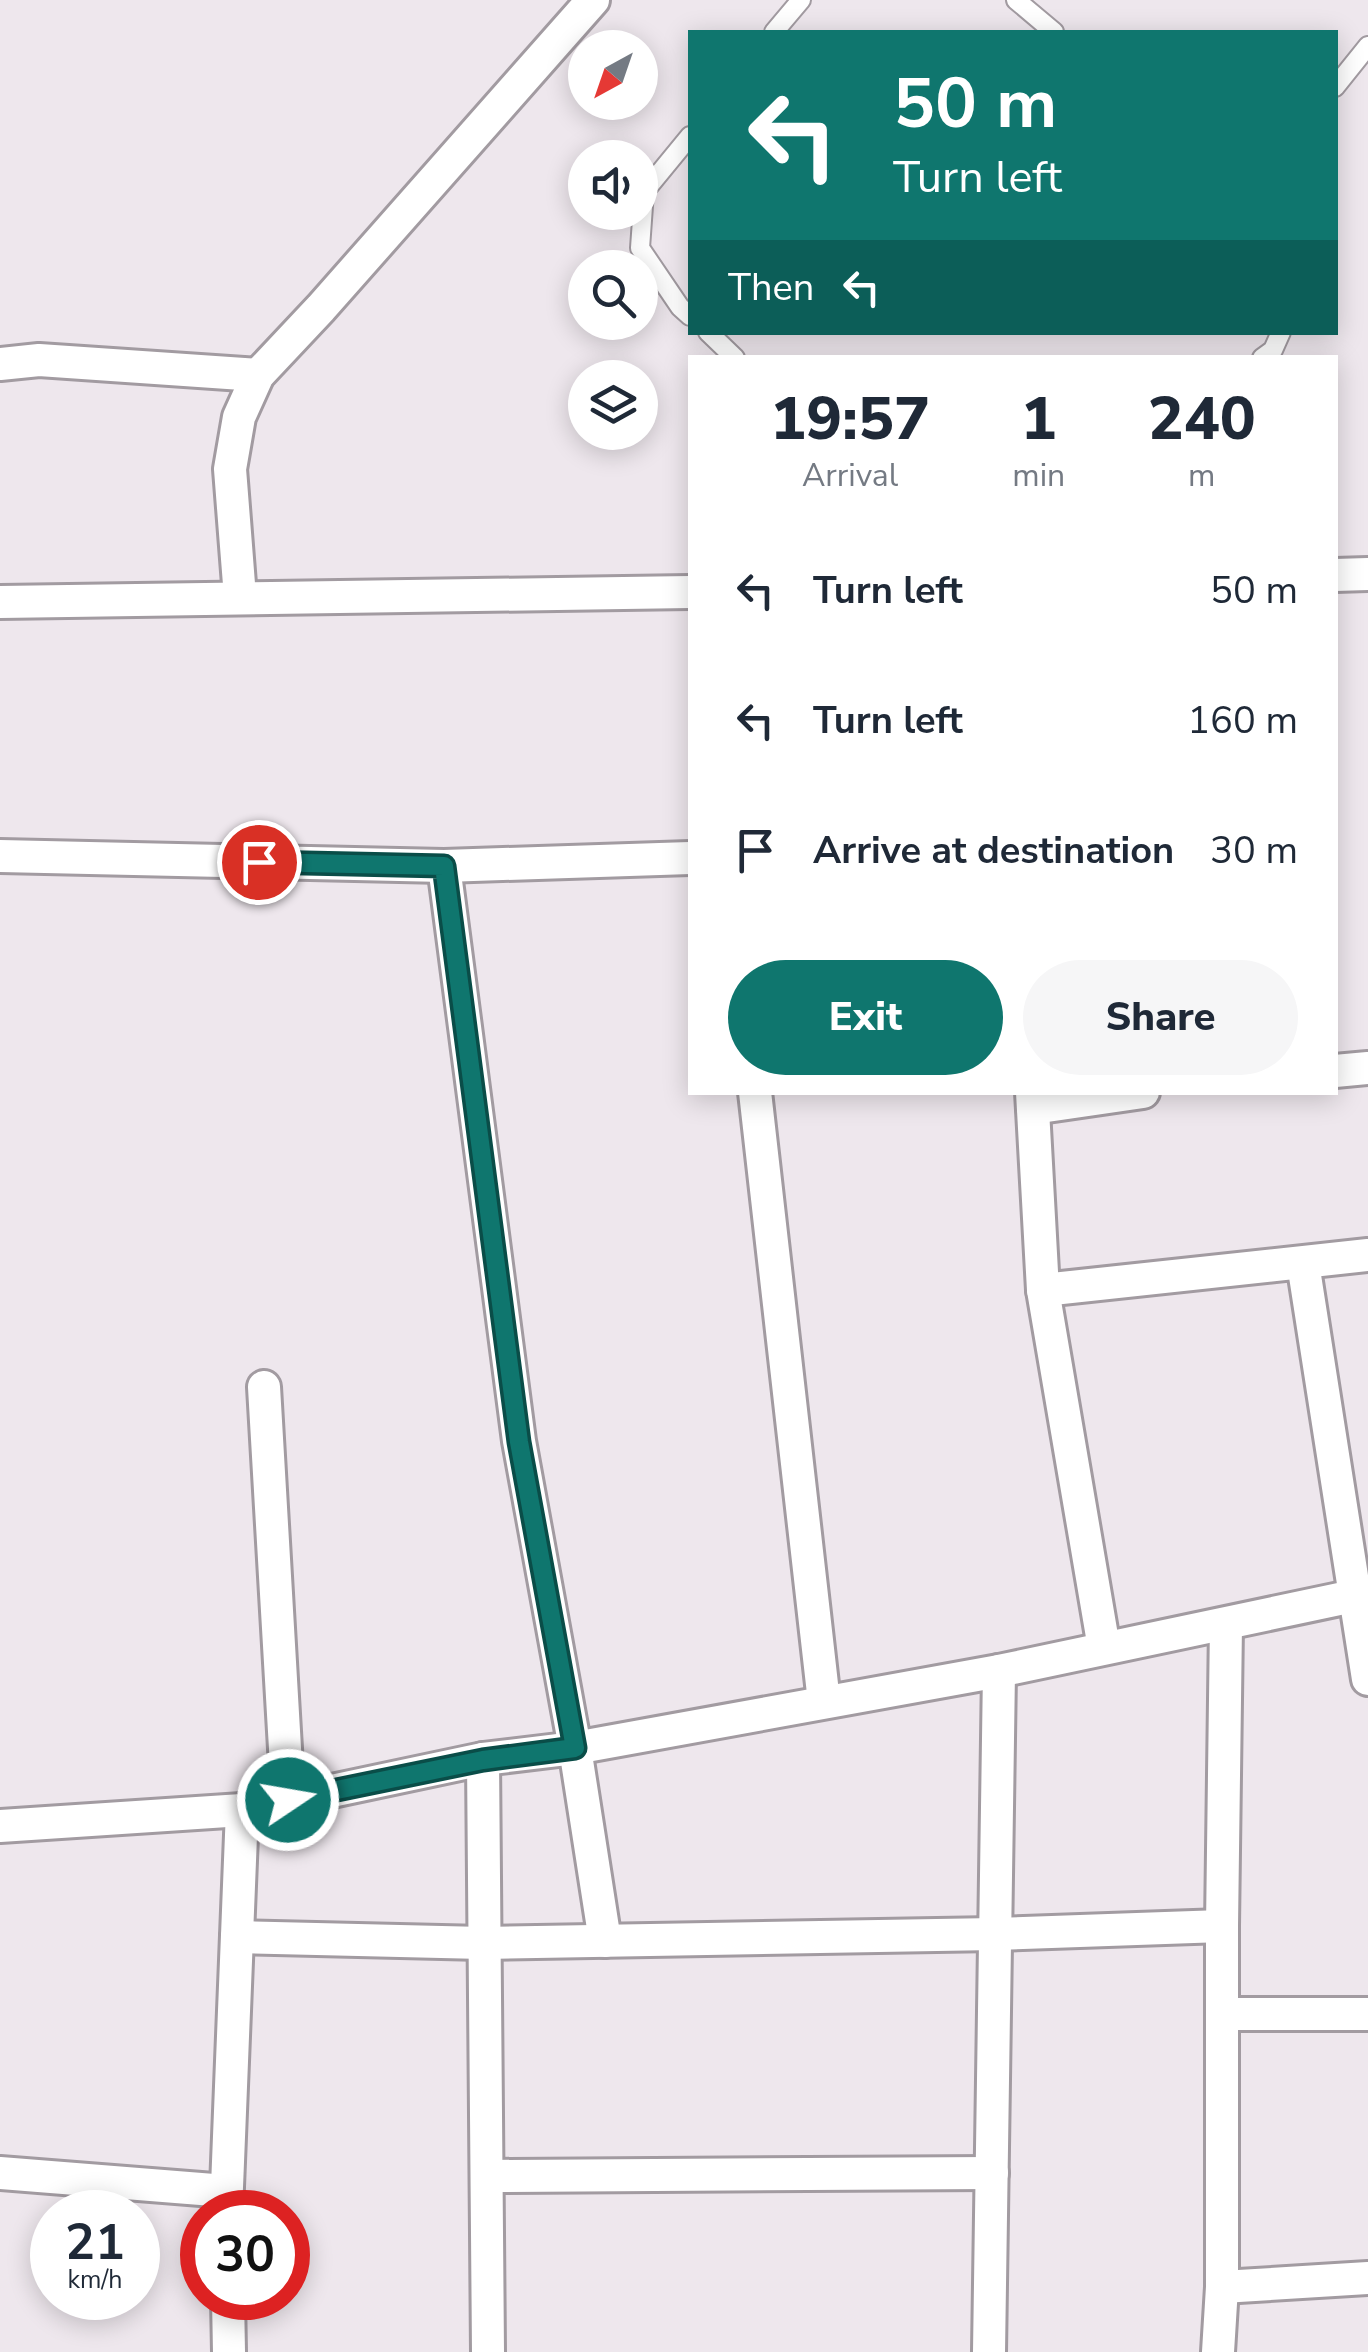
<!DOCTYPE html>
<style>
body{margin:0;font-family:"Nunito Sans",sans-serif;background:#f6f6f7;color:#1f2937;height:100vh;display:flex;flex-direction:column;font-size:38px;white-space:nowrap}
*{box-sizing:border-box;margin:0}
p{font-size:32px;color:#747a83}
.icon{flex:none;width:55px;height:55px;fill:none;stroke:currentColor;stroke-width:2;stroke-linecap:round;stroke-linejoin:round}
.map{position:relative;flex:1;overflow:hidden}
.details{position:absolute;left:688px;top:355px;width:650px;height:740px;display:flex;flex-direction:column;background:#fff;border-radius:0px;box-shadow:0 5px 25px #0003}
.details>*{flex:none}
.guide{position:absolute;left:688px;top:30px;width:650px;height:305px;border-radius:0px;box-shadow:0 5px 25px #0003;background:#0f766e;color:#fff;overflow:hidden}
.needle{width:65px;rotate:220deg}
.fabs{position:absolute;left:568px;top:30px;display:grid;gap:20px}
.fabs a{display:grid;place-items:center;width:90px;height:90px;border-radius:50%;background:#fff;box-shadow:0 5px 25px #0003;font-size:50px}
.speed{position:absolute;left:30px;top:2190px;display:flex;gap:20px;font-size:50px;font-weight:700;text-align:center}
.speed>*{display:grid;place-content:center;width:130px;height:130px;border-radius:50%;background:#fff;box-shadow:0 5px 25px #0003;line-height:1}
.speed small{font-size:25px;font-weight:400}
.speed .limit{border:15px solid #d22;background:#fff;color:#111}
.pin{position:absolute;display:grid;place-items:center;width:85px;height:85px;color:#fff;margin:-42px;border:5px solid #fff;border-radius:50%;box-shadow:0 2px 10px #0007}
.me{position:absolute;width:110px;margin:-55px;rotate:78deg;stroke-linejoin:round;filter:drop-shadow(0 0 8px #0008)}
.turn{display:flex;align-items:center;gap:35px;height:210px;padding:0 40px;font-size:45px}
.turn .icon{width:130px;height:130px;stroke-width:2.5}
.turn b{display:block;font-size:70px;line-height:85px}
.then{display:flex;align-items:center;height:95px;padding:0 40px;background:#0003;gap:20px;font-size:38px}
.eta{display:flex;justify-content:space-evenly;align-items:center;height:170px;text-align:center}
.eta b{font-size:60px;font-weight:800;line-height:70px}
.button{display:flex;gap:20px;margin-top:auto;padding:20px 40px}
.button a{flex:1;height:115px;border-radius:60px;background:#0f766e;color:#fff;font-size:40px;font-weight:800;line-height:115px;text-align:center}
.button a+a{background:#f6f6f7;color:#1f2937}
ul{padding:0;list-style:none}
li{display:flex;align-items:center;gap:30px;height:130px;padding:0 40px}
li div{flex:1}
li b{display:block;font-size:38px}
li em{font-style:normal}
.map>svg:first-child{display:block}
</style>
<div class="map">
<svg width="1368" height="2352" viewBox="0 0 1368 2352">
<rect width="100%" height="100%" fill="#eee7ed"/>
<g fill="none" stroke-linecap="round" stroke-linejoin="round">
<g stroke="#a29ba1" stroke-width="22">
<g id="lane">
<path d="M1016,0L1054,32"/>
<path d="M774,32L801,0"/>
<path d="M1335,87L1368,46"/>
<path d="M690,136L644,192L640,248L680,307L690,316"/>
<path d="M708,332L735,358"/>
<path d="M1262,358L1273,350L1281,332"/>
</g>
</g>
<g stroke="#a29ba1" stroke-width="38">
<g id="street">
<path d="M0,364L39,360L258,375"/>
<path d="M1335,575L1368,574"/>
<path d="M240,597L230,469L239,417L258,375L321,308L593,0"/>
<path d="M0,602L690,592"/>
<path d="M0,856L444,866L690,858"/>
<path d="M444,866L519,1441L575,1748L605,1941"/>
<path d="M1335,1071L1368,1068"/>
<path d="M755,1092L824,1702"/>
<path d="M1032,1092L1043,1290L1104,1648"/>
<path d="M1033,1108L1143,1092"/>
<path d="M1303,1263L1368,1679"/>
<path d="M1043,1290L1368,1255"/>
<path d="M264,1387L288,1800"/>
<path d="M483,1759L488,2352"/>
<path d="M0,1826L242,1810L483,1759L575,1748L999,1671L1368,1593"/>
<path d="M237,1937L483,1943L995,1934L1222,1926"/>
<path d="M1223,2014H1368"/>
<path d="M0,2173L226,2191"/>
<path d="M489,2176L992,2173"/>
<path d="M226,2212L242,1810"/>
<path d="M1222,2287L1368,2278"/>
<path d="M228,2298L229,2352"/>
<path d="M989,2352L999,1671"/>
<path d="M1218,2352L1222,2287V1926L1226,1624"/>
</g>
</g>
<use href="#lane" stroke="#fff" stroke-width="18"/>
<use href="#street" stroke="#fff" stroke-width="32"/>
</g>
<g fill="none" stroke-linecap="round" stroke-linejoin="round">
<g stroke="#0a4d48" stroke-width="25">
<path id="route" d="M259,862L444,866L519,1442L575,1748L483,1760L288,1800"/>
</g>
<use href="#route" stroke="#0f766e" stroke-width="18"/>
</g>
</svg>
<div class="fabs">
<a><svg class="needle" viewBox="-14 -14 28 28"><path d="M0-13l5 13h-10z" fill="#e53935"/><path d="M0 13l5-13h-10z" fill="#747a83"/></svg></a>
<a><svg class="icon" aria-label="sound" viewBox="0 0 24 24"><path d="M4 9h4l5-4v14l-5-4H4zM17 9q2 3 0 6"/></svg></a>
<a><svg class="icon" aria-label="search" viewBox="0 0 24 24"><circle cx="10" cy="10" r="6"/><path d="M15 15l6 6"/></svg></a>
<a><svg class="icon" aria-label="layers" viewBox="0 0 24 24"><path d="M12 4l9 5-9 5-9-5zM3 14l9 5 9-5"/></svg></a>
</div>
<div class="speed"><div>21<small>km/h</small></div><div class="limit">30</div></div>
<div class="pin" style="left:259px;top:862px;background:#d93025"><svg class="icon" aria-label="arrive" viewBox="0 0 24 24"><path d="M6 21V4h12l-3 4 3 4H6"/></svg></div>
<svg class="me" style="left:288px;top:1800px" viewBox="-20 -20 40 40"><circle r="17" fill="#0f766e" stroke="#fff" stroke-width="3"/><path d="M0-11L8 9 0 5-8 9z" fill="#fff"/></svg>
<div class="guide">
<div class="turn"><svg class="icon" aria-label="left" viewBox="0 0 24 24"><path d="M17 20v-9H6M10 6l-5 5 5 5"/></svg><div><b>50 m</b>Turn left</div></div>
<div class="then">Then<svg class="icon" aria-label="left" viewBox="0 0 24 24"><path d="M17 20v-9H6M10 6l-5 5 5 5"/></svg></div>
</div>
<section class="details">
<div class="eta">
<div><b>19:57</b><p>Arrival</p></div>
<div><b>1</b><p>min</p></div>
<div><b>240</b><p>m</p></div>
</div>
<ul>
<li><svg class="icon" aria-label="left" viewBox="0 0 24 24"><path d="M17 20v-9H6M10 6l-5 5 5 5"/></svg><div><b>Turn left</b></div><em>50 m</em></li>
<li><svg class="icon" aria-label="left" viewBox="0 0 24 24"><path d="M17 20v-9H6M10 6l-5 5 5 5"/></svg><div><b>Turn left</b></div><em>160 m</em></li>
<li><svg class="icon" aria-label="arrive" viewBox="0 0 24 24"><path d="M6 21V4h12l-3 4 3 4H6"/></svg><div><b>Arrive at destination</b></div><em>30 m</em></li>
</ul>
<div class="button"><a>Exit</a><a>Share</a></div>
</section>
</div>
